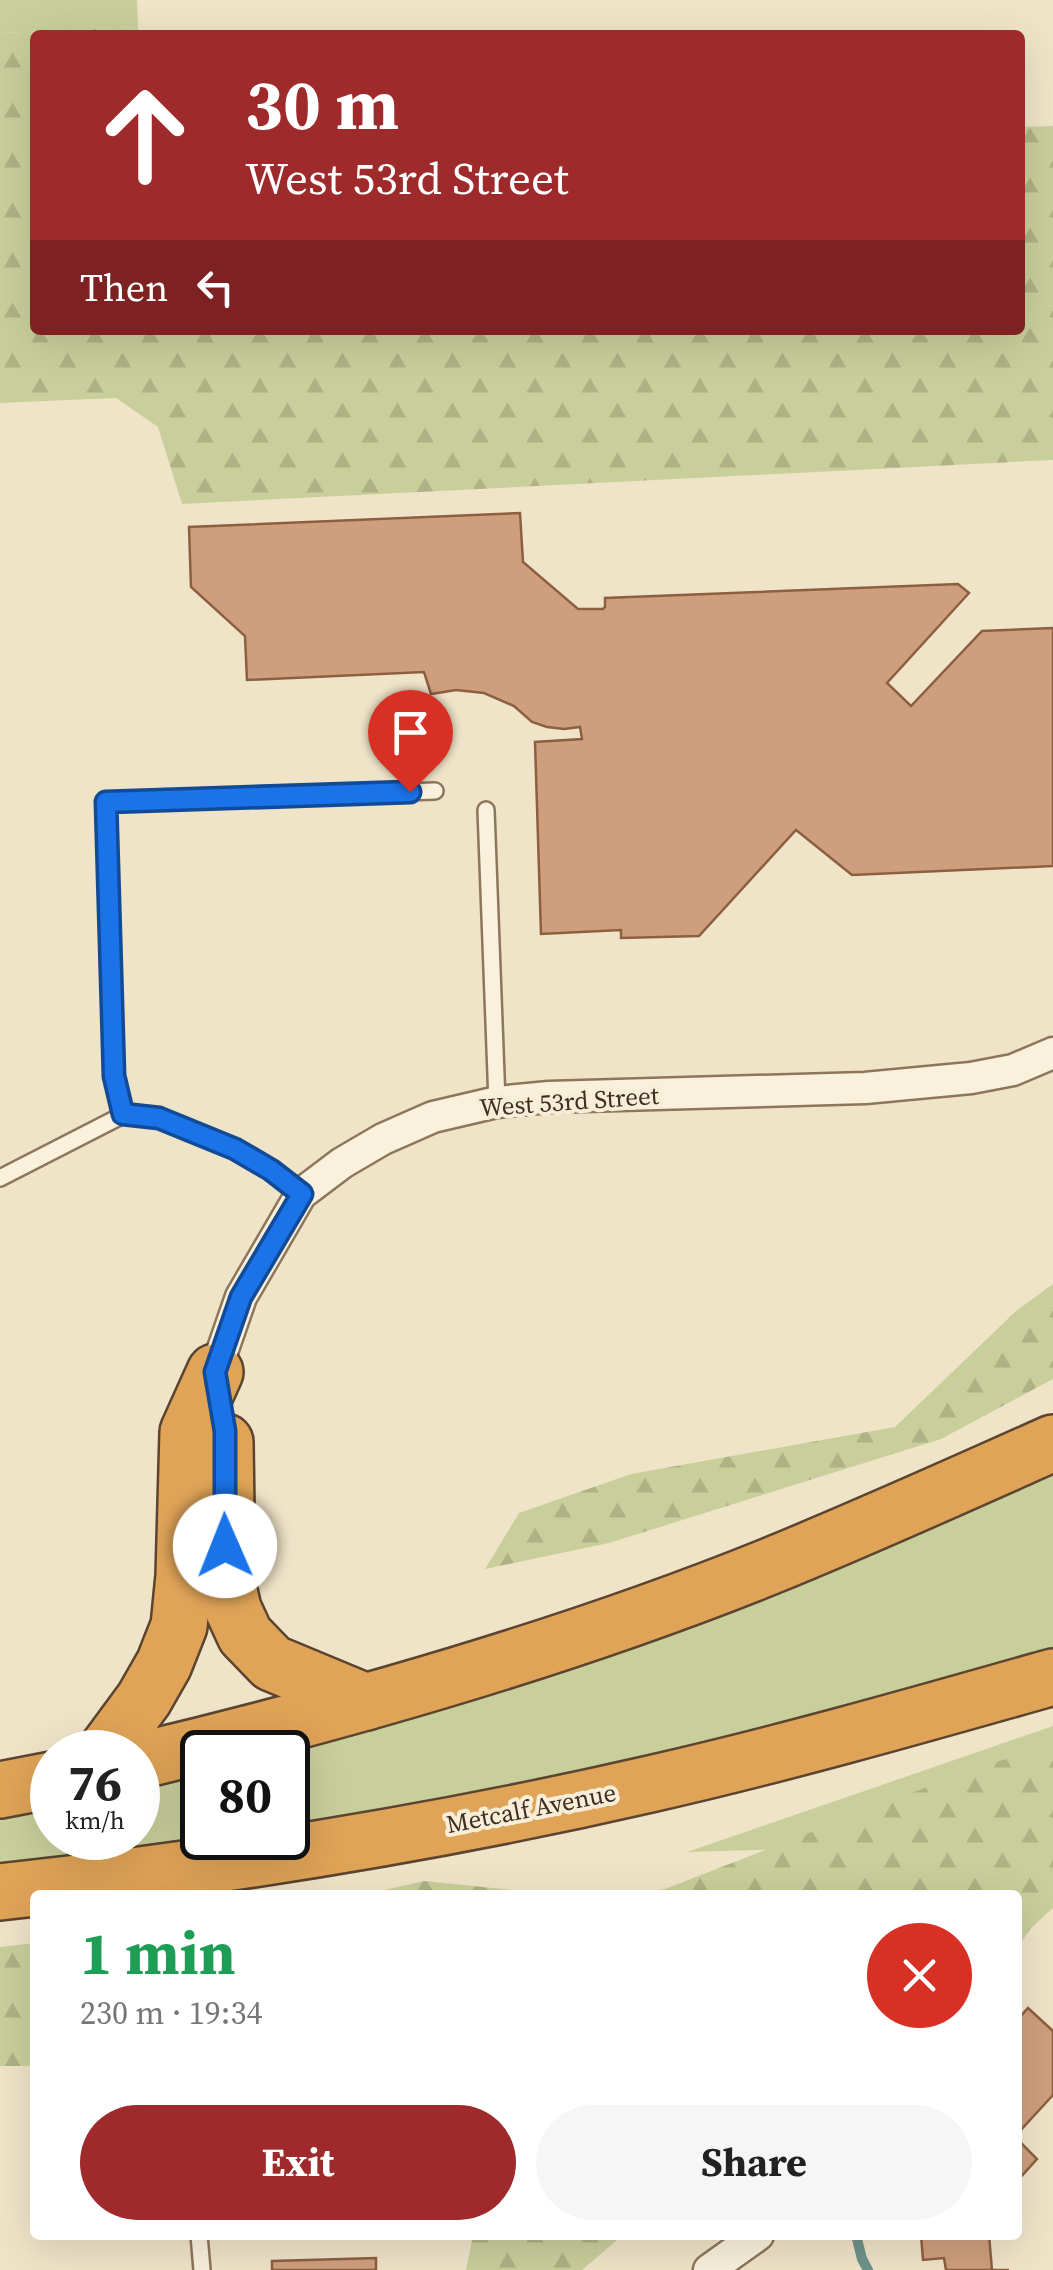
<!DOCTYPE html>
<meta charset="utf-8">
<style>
body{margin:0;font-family:"Source Serif 4",serif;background:#f6f6f6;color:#222;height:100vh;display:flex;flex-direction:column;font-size:38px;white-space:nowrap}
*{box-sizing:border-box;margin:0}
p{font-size:32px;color:#767676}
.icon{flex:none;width:55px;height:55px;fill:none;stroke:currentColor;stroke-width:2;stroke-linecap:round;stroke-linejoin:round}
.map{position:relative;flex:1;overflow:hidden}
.details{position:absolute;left:30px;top:1890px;width:992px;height:350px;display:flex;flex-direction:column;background:#fff;border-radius:10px;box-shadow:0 10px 40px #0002}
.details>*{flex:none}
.guide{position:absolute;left:30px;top:30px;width:995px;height:305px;border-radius:10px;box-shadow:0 10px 40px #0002;background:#9e2a2b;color:#fff;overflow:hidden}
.speed{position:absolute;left:30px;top:1730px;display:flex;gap:20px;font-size:50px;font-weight:700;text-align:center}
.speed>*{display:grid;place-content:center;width:130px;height:130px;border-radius:50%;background:#fff;box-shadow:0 10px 40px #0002;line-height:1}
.speed small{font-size:25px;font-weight:400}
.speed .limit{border:5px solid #111;border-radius:15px;background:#fff;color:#111}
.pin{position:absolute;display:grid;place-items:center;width:85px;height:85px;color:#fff;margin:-102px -42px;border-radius:50% 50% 50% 0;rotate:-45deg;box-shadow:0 0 10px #0007}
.pin .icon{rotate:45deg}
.me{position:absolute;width:110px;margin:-55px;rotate:359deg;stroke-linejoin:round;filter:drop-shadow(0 0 8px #0008)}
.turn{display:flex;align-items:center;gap:35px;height:210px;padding:0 50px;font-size:45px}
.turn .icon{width:130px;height:130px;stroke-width:2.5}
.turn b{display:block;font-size:70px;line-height:85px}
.then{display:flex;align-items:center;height:95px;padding:0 50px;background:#0003;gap:20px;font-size:38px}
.round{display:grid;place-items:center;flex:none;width:105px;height:105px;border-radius:52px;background:#f6f6f6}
.overview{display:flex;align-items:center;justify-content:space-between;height:170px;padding:0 50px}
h1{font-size:60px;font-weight:700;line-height:75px;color:#1e9e55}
.primary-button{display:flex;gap:20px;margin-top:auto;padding:20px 50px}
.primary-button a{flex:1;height:115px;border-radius:60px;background:#9e2a2b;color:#fff;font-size:40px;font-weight:700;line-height:115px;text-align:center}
.primary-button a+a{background:#f6f6f6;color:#222}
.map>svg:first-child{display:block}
</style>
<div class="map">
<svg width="1053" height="2270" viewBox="0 0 1053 2270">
<defs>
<pattern id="forest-firs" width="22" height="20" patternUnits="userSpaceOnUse" patternTransform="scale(2.5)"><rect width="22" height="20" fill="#c9cf9b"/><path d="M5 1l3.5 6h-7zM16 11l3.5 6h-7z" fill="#aeb285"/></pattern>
</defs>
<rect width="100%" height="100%" fill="#f0e4c8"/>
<g fill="#c9cf9b">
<path d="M0,0H137L138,27L0,33Z"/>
<path d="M1053,1469V1651L767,1730L520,1785L288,1827V1752H252Z"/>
<path d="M1053,1726V1841L687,1852Z"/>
<path d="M202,1765V1838H225L0,1868V1810L52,1799V1838H138V1780Z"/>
</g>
<g fill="url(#forest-firs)">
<path d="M138,27L139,35H35V330H1020V127L1053,126V460L182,504L158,427L116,398L0,403V33Z"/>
<path d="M1053,1284V1379L941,1439L609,1543L485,1569L519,1513L631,1474L895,1427L1016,1311Z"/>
<path d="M1053,1745V1908L1031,1928L1018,1946V1895H620L665,1889L973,1769Z"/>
<path d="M424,1881L563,1895H363Z"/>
<path d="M35,1943V2062L28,2066H0V1947Z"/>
<path d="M473,2235H623L582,2270H466Z"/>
</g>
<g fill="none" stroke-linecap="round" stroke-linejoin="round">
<path stroke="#6f938a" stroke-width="10" d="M856,2235L862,2259L868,2270"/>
</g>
<g fill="#cf9f7d" stroke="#8d5f41" stroke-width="2.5">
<path d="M520,513L523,562L578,609H603L605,607V598L958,584L969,593L887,683L911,706L982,631L1053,628V866L852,875L796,830L699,936L621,938V930L541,934L535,742L582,739L580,727L564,729L547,727L532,722L514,706L484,693L456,690L431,694L424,672L247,680L245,636L191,587L189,527Z"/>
<path d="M1028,2008L1053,2031V2095L1018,2133V2019Z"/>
<path d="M1018,2140L1037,2159L1018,2180Z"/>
<path d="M921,2235H989L992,2270H1009H946L944,2258L923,2260Z"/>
<path d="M376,2258V2270H272V2261Z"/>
</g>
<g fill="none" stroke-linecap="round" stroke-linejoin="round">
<g stroke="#8d765c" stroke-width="20">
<g id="lane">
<path d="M486,810L497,1102"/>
<path d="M123,1115L114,1075L106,802L435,791"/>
<path d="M0,1178L123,1115L159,1118L235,1149L271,1170L301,1194"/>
<path d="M199,2235L202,2270"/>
</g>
</g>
<g stroke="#8d765c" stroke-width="35">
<g id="street">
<path d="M215,1372L241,1297L301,1194L342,1163L383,1139L433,1117L497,1102L549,1097L865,1088L971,1078L1013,1070L1053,1053"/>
<path d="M709,2270L758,2235"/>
</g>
</g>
<g stroke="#5b4430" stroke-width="60">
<g id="highway">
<path d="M225,1442L227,1582L233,1609L245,1635L272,1663L366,1702"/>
<path d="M105,1752L144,1699L164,1664L179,1626L184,1576L188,1432L215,1372"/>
<path d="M138,1761C351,1710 564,1649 768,1567C864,1528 959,1485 1053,1443"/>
<path d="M0,1790L52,1780"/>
<path d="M0,1892C217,1868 437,1833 650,1784C786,1753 919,1715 1053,1677"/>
</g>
</g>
<use href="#lane" stroke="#faf1dc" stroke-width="15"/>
<use href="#street" stroke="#faf1dc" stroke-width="30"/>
<use href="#highway" stroke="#e0a458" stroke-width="55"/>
</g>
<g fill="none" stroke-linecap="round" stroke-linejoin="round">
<g stroke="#114b97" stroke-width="25">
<path id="route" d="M225,1546V1431L215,1372L241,1297L302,1194L271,1170L235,1149L159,1118L123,1114L114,1076L106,802L410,792"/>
</g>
<use href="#route" stroke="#1a73e8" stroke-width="18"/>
</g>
<g text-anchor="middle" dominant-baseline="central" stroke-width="8" stroke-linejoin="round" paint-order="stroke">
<g font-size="25" fill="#3d2e20" stroke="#f7eed8">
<text transform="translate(569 1101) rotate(-4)">West 53rd Street</text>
<text transform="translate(531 1808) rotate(-11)">Metcalf Avenue</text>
</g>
</g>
</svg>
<div class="speed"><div>76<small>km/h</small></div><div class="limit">80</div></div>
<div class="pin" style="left:410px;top:792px;background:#d93025"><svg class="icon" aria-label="arrive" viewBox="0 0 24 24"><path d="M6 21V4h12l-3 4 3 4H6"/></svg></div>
<svg class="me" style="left:225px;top:1546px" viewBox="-20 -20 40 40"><circle r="19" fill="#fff"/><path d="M0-13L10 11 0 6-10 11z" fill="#1a73e8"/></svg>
<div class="guide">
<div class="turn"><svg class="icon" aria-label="ahead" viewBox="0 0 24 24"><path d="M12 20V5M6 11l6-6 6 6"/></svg><div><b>30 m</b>West 53rd Street</div></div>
<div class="then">Then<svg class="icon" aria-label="left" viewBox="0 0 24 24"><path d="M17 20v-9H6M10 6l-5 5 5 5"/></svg></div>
</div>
<section class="details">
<div class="overview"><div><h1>1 min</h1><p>230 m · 19:34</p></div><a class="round" style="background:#d93025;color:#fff"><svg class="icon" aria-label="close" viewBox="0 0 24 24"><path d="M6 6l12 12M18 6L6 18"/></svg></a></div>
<div class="primary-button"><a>Exit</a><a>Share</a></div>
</section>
</div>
